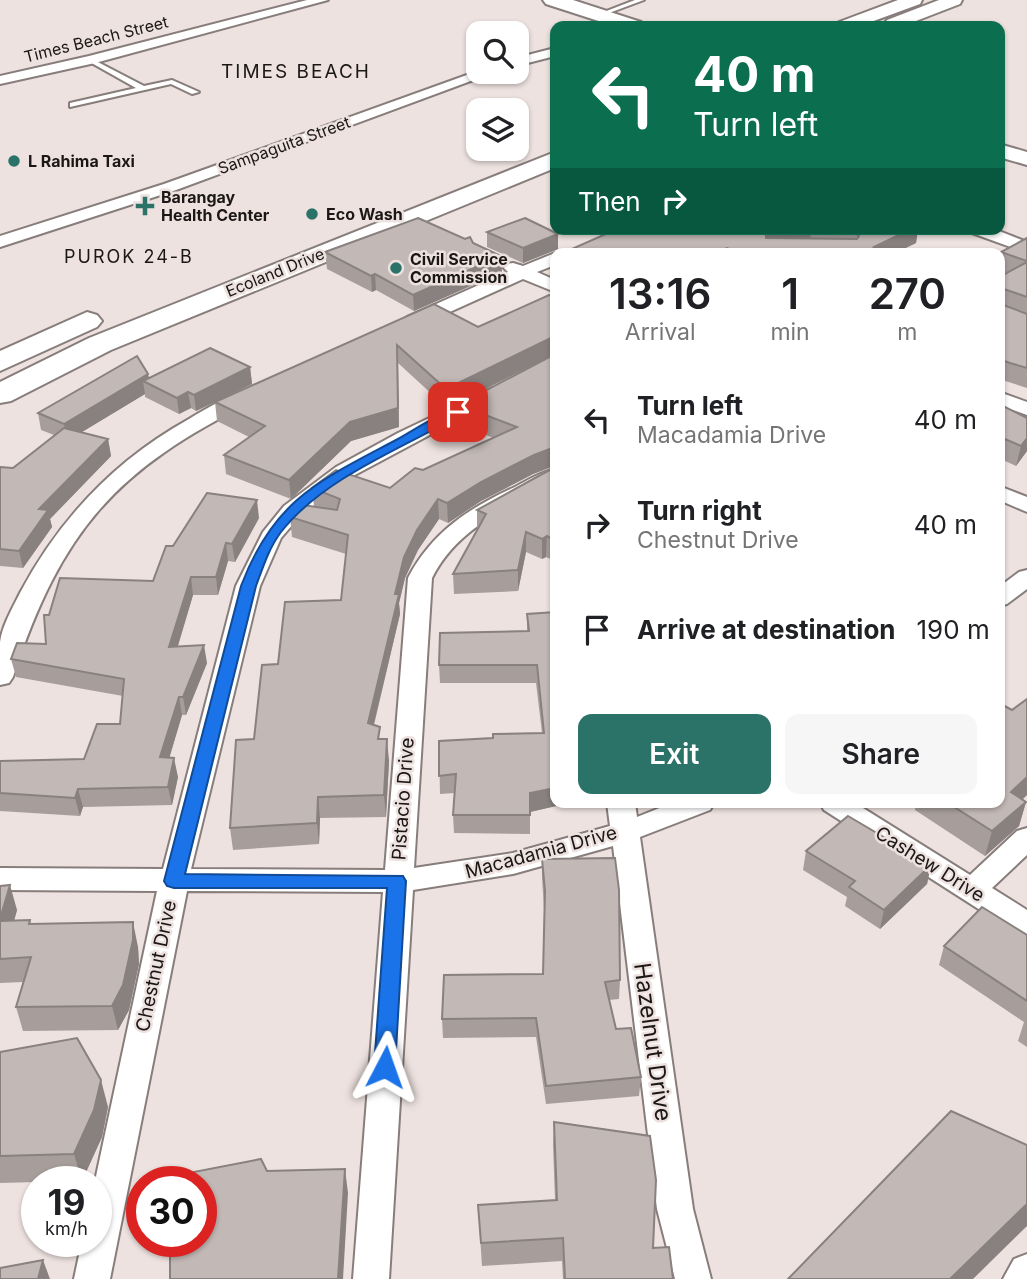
<!DOCTYPE html>
<style>
body{margin:0;font-family:Inter,sans-serif;background:#f6f6f6;color:#202124;height:100vh;display:flex;flex-direction:column;font-size:26px;white-space:nowrap}
*{box-sizing:border-box;margin:0}
p{font-size:23px;color:#757577}
.icon{flex:none;width:38px;height:38px;fill:none;stroke:currentColor;stroke-width:2;stroke-linecap:round;stroke-linejoin:round}
.map{position:relative;flex:1;overflow:hidden}
.panel{position:absolute;left:550px;top:248px;width:455px;height:560px;display:flex;flex-direction:column;background:#fff;border-radius:14px;box-shadow:0 2px 5px #0004}
.panel>*{flex:none}
.hud{position:absolute;left:550px;top:21px;width:455px;height:214px;border-radius:14px;box-shadow:0 2px 5px #0004;background:#0b6e4f;color:#fff;overflow:hidden}
.controls{position:absolute;left:466px;top:21px;display:grid;gap:14px}
.controls a{display:grid;place-items:center;width:63px;height:63px;border-radius:14px;background:#fff;box-shadow:0 2px 5px #0004;font-size:35px}
.speed{position:absolute;left:21px;top:1166px;display:flex;gap:14px;font-size:35px;font-weight:700;text-align:center}
.speed>*{display:grid;place-content:center;width:91px;height:91px;border-radius:50%;background:#fff;box-shadow:0 2px 5px #0004;line-height:1}
.speed small{font-size:18px;font-weight:400}
.speed .limit{border:10px solid #d22;background:#fff;color:#111}
.pin{position:absolute;display:grid;place-items:center;width:60px;height:60px;color:#fff;margin:-30px;border-radius:14px;box-shadow:0 4px 10px #0006}
.me{position:absolute;width:77px;margin:-38px;rotate:4deg;stroke-linejoin:round;filter:drop-shadow(0 0 5px #0008)}
.turn{display:flex;align-items:center;gap:24px;height:147px;padding:0 28px;font-size:32px}
.turn .icon{width:91px;height:91px;stroke-width:2.5}
.turn b{display:block;font-size:49px;line-height:60px}
.then{display:flex;align-items:center;height:66px;padding:0 28px;background:#0003;gap:14px;font-size:26px}
.eta{display:flex;justify-content:space-evenly;align-items:center;height:119px;text-align:center}
.eta b{font-size:42px;font-weight:600;line-height:49px}
.cta{display:flex;gap:14px;margin-top:auto;padding:14px 28px}
.cta a{flex:1;height:80px;border-radius:14px;background:#2b7269;color:#fff;font-size:28px;font-weight:600;line-height:80px;text-align:center}
.cta a+a{background:#f6f6f6;color:#202124}
ul{padding:0;list-style:none}
li{display:flex;align-items:center;gap:21px;height:105px;padding:0 28px}
li div{flex:1}
li b{display:block;font-size:26px}
li em{font-style:normal}
.map>svg:first-child{display:block}
</style>
<div class="map">
<svg width="1027" height="1279" viewBox="0 0 1027 1279">
<rect width="100%" height="100%" fill="#ede2df"/>
<g fill="none" stroke-linecap="round" stroke-linejoin="round">
<g stroke="#877d7b" stroke-width="4">
<g id="service">
<path d="M635,0H644L601,16L596,15Z"/>
<path d="M88,59H92L144,86L172,80L199,92L192,94L171,84L70,107V103L136,88L88,61Z"/>
</g>
</g>
<g stroke="#877d7b" stroke-width="4">
<g id="minor">
<path d="M307,0H328L95,63L0,84V76L89,56Z"/>
<path d="M555,48V56L516,66V58Z"/>
<path d="M478,71L495,72L176,190L0,247V236L164,184Z"/>
<path d="M970,229H994L1027,242V253L972,233Z"/>
<path d="M555,253L559,254H555V265L537,272L555,280V292L523,279L421,325L414,327L405,321L407,317L508,272L504,268L507,264L513,263L523,266Z"/>
<path d="M492,388L499,390L502,394L499,398L351,477L300,516L281,538L260,586L191,869L385,870L408,578C432,532 469,508 515,487C528,480 541,472 555,469V483C507,508 457,528 432,578L414,868L513,853L610,826L607,803H635L637,817L672,803H714L710,810L640,837L693,1209L711,1279H675L657,1209L613,846L513,874L413,890L389,1279H353L383,892L187,891L110,1279H74L82,1241H96L95,1181L157,891L0,890V868L163,869L236,586L263,532L284,506L336,467L398,433Z"/>
<path d="M247,391L254,393L257,397L254,401C115,469 61,531 13,677L9,683L0,685C0,671 0,656 0,642C2,626 13,607 20,593C60,518 115,460 189,419C207,408 227,396 247,391Z"/>
<path d="M999,392L1027,402V415L999,405Z"/>
<path d="M999,486L1027,497V512L999,500Z"/>
<path d="M1027,570V589L1007,604L999,606V587L1019,572Z"/>
<path d="M820,803H855L970,875L1017,831L1027,828V855L992,888L1027,910V936L1016,933L824,810Z"/>
<path d="M1027,1254V1279H1003L1014,1259Z"/>
</g>
</g>
<g stroke="#877d7b" stroke-width="4">
<g id="secondary">
<path d="M898,0H922L920,4L860,26H836L839,22Z"/>
<path d="M939,0H962L960,4L903,26L884,24L887,20Z"/>
<path d="M999,144L1027,152V165L999,157Z"/>
</g>
</g>
<g stroke="#877d7b" stroke-width="4">
<g id="primary">
<path d="M543,0H573L641,22L644,26H614L546,4Z"/>
<path d="M555,152V168L111,350L11,401L0,403V382L89,338Z"/>
<path d="M87,312L97,315L102,321L97,327L0,371V351Z"/>
</g>
</g>
<use href="#service" fill="#fff" fill-rule="evenodd"/>
<use href="#minor" fill="#fff" fill-rule="evenodd"/>
<use href="#secondary" fill="#fff" fill-rule="evenodd"/>
<use href="#primary" fill="#fff" fill-rule="evenodd"/>
</g>
<g fill="#a79e9c">
<path d="M617,229H918L916,243L893,254H565V252Z"/>
<path d="M487,232L558,234V249L523,263L487,247Z"/>
<path d="M1027,238V388L999,379V277L1007,273L999,270V263L1001,252Z"/>
<path d="M473,243L501,256L502,272L414,311L376,290L372,292L327,269L325,252Z"/>
<path d="M555,295V561L546,557L542,559L526,552L518,591L454,594L453,574L477,530V510L554,466L533,474L481,501L448,523L439,519L418,550L405,578L399,603L400,614L374,725L389,761L386,817L320,818L319,844L233,850L230,828L254,739L278,664L341,600L346,554L292,537L290,517L314,506L312,488H390L423,470L494,438L469,429L462,422V403L527,368L447,408L398,363L399,427L351,441L291,499L226,474L224,455L249,437L217,421L215,402L434,304L478,327Z"/>
<path d="M250,367L252,384L196,411L191,408L179,414L145,397V394L82,432L108,439L111,456L50,519L52,527L23,568L0,566V467L13,468L54,435L41,430L38,413L148,374L149,378Z"/>
<path d="M999,404L1027,418V451L1016,466L1001,459L999,462Z"/>
<path d="M259,518L235,562L228,561L218,595H193L178,646L207,663L186,715H182L169,758L178,777L172,805L83,807L80,816L0,811V761L84,759L120,724L123,696L16,677L11,659L46,644L49,615L153,581L173,546Z"/>
<path d="M527,614L569,803L530,812V834L454,833L453,815L455,793L440,794L439,741L493,738L542,733L536,683H440L439,665L527,631Z"/>
<path d="M1027,699V795L1023,799L1026,802L1019,826L985,856L915,810L916,803H999L1012,710Z"/>
<path d="M806,851L931,865L927,884L880,929L845,906L847,897L803,870Z"/>
<path d="M542,859L620,980L619,999L609,1000L616,1029L641,1077L639,1096L546,1104L536,1037L443,1038L442,1019L543,974L544,909L542,878Z"/>
<path d="M0,886L17,910L14,921L30,920L31,924L138,947L139,964L129,1010L118,1030L23,1031L16,1007L23,982L0,983Z"/>
<path d="M1027,935V1047L1018,1041L1024,1022L939,965L944,946Z"/>
<path d="M0,1052L108,1107L102,1137L82,1181H37V1182L0,1183Z"/>
<path d="M554,1122L653,1248L673,1279H563L562,1261L482,1266L478,1205L555,1200L553,1145Z"/>
</g>
<g fill="#88817f">
<path d="M775,229H812L810,239L765,252L766,234Z"/>
<path d="M911,229H918L916,243L893,254H873L874,247Z"/>
<path d="M558,234V249L523,263V248Z"/>
<path d="M727,248V254H715Z"/>
<path d="M501,256L502,272L414,311L413,295Z"/>
<path d="M375,274L376,290L372,292L371,276Z"/>
<path d="M555,336V354L447,408L446,389Z"/>
<path d="M397,345L399,427L351,441L291,499L289,480Z"/>
<path d="M250,367L252,384L196,411L194,395Z"/>
<path d="M148,374L150,384L143,381L145,394L67,441L64,424Z"/>
<path d="M188,392L191,408L179,414L177,398Z"/>
<path d="M1027,438V451L1016,466L1021,446Z"/>
<path d="M108,439L111,456L50,519L52,527L23,568L19,551L39,509Z"/>
<path d="M1005,439L1001,459L999,462V453Z"/>
<path d="M555,447L554,466L533,474L481,501L448,523L447,503L481,482L534,455Z"/>
<path d="M438,499L439,519L418,550L405,578L399,603L400,614L369,744L368,723L395,594L404,557L417,530Z"/>
<path d="M257,500L259,518L235,562L232,544Z"/>
<path d="M526,532V552L518,591V570Z"/>
<path d="M547,536L546,557L542,559V539Z"/>
<path d="M226,543L228,561L218,595L216,577Z"/>
<path d="M191,577L193,595L172,665L169,647Z"/>
<path d="M204,645L207,663L186,715L183,697Z"/>
<path d="M179,697L182,715L164,776L160,757Z"/>
<path d="M387,739L389,761L386,817L384,795Z"/>
<path d="M174,758L178,777L172,805L168,787Z"/>
<path d="M1027,777V795L1004,816L1011,792Z"/>
<path d="M555,788V803H569L530,812V793Z"/>
<path d="M78,789L83,807L80,816L75,798Z"/>
<path d="M318,797L320,818L319,844L317,823Z"/>
<path d="M1026,802L1019,826L985,856L992,831Z"/>
<path d="M931,865L927,884L880,929L884,910Z"/>
<path d="M10,885L17,910L7,946L0,923V919Z"/>
<path d="M133,922L138,947L139,964L129,1010L118,1030L112,1006Z"/>
<path d="M101,1080L108,1107L102,1137L82,1181L74,1154Z"/>
<path d="M345,1169L348,1193L343,1279H338Z"/>
<path d="M1027,1204V1226L973,1279H950Z"/>
<path d="M43,1260L50,1279H38Z"/>
</g>
<g fill="#c2b8b5" stroke="#88817f" stroke-width="2">
<path d="M418,218L465,239L470,237L473,243L501,256L413,295L375,274L371,276L325,252Z"/>
<path d="M525,218L558,234L523,248L487,232Z"/>
<path d="M617,229H775L766,234V238L857,239L859,236L849,229H911L874,247L889,254H741L727,248L715,254H569L565,252Z"/>
<path d="M1027,238V261L1001,252Z"/>
<path d="M1027,262V297L1004,289L1000,291L1001,304L1027,314V368L1010,363L999,359V277Z"/>
<path d="M549,295L552,296L555,295V336L446,389L397,345L398,408L350,422L289,480L224,455L265,426L215,402L434,304L478,327Z"/>
<path d="M210,348L250,367L194,395L188,392L177,398L143,381Z"/>
<path d="M555,354V447L534,455L481,482L447,503L438,499L417,530L404,557L395,594H399L368,723L380,727L378,739H387L384,795L318,797L317,823L230,828L236,740L254,739L262,665L278,664L285,602L341,600L348,535L290,517L296,504L337,510L340,499L312,488L336,470L390,488L415,468L423,470L517,427L469,409L462,403Z"/>
<path d="M137,356L148,374L64,424L38,413Z"/>
<path d="M999,404L1027,418V438L1021,446L1005,439L999,453Z"/>
<path d="M64,428L108,439L39,509L48,510L19,551L0,549V467L13,468Z"/>
<path d="M555,467V541L547,536L542,539L526,532L518,570L453,574L486,514L477,510Z"/>
<path d="M207,493L257,500L232,544L226,543L216,577H191L169,647L204,645L183,697H179L160,757L174,758L168,787L78,789L75,798L0,793V761L84,759L97,724H120L124,679L11,659L17,643L46,644L44,615H49L60,578L153,581L166,546H173Z"/>
<path d="M555,612V788L530,793V815H453L456,774L439,776V741L493,738V734L544,733L537,665H439L440,633L529,631L527,614Z"/>
<path d="M1027,699V777L1011,792L1026,802L992,831L948,803H999V703L1012,710Z"/>
<path d="M848,816L931,865L884,910L849,887L855,881L806,851Z"/>
<path d="M615,858L619,890L620,980L605,982L616,1029L631,1028L641,1077L546,1086L536,1018L442,1019L444,975L543,974L545,891L542,859Z"/>
<path d="M10,885L0,919V886Z"/>
<path d="M982,907L1027,935V1001L944,946Z"/>
<path d="M30,920L29,924L133,922V940L123,985L112,1006L16,1007L31,957L0,959V921Z"/>
<path d="M77,1038L101,1080L94,1110L74,1154L0,1156V1052Z"/>
<path d="M951,1111L1027,1145V1204L950,1279H788Z"/>
<path d="M554,1122L650,1136L656,1180L653,1248L669,1247L673,1279H565L563,1238L481,1243L478,1205L557,1200Z"/>
<path d="M261,1159L267,1171L345,1169L338,1279H170V1241H201V1181H176L178,1175Z"/>
<path d="M43,1260L38,1279H0V1268Z"/>
</g>
<path fill="#1a73e8" stroke="#114b97" stroke-width="2" d="M458,408L463,409V414C404,447 323,478 281,532C269,548 263,567 256,586L185,874L403,876L406,881L395,1067L392,1073L385,1075L377,1073L374,1067L387,888H174L167,886L164,881L241,586C274,499 319,481 396,440C416,429 437,414 458,408Z"/>
<g fill="#2b7269" stroke="#ede2df" stroke-width="2.5">
<circle cx="14" cy="161" r="7"/>
<path d="M141.5 195.5h7v7h7v7h-7v7h-7v-7h-7v-7h7z"/>
<circle cx="312" cy="214" r="7"/>
<circle cx="396" cy="268" r="7"/>
</g>
<g text-anchor="middle" dominant-baseline="central" stroke-width="5" stroke-linejoin="round" paint-order="stroke">
<g font-size="16" fill="#1a1716" stroke="#ede2df">
<text transform="translate(96 39) rotate(-14)">Times Beach Street</text>
<text transform="translate(284 145) rotate(-20)">Sampaguita Street</text>
<text transform="translate(275 272) rotate(-22)">Ecoland Drive</text>
</g>
<g font-size="16" font-weight="bold" fill="#1a1716" stroke="#ede2df" text-anchor="start">
<text x="28" y="161">L Rahima Taxi</text>
<text x="161" y="197">Barangay<tspan x="161" dy="18">Health Center</tspan></text>
<text x="326" y="214">Eco Wash</text>
<text x="410" y="259">Civil Service<tspan x="410" dy="18">Commission</tspan></text>
</g>
<g font-size="18" letter-spacing="2" fill="#1a1716" stroke="#ede2df">
<text x="129" y="256">PUROK 24-B</text>
</g>
<g font-size="19" letter-spacing="2" fill="#1a1716" stroke="#ede2df">
<text x="296" y="71">TIMES BEACH</text>
</g>
<g font-size="19" fill="#1a1716" stroke="#ede2df">
<text transform="translate(403 799) rotate(-86)">Pistacio Drive</text>
<text transform="translate(541 852) rotate(-15)">Macadamia Drive</text>
<text transform="translate(930 864) rotate(32)">Cashew Drive</text>
<text transform="translate(156 966) rotate(-78)">Chestnut Drive</text>
</g>
<g font-size="23" fill="#1a1716" stroke="#ede2df">
<text transform="translate(653 1042) rotate(82)">Hazelnut Drive</text>
</g>
</g>
</svg>
<div class="controls">
<a><svg class="icon" aria-label="search" viewBox="0 0 24 24"><circle cx="10" cy="10" r="6"/><path d="M15 15l6 6"/></svg></a>
<a><svg class="icon" aria-label="layers" viewBox="0 0 24 24"><path d="M12 4l9 5-9 5-9-5zM3 14l9 5 9-5"/></svg></a>
</div>
<div class="speed"><div>19<small>km/h</small></div><div class="limit">30</div></div>
<div class="pin" style="left:458px;top:412px;background:#d93025"><svg class="icon" aria-label="arrive" viewBox="0 0 24 24"><path d="M6 21V4h12l-3 4 3 4H6"/></svg></div>
<svg class="me" style="left:385px;top:1067px" viewBox="-20 -20 40 40"><path d="M0-17L14 15 0 8-14 15z" fill="#1a73e8" stroke="#fff" stroke-width="4"/></svg>
<div class="hud">
<div class="turn"><svg class="icon" aria-label="left" viewBox="0 0 24 24"><path d="M17 20v-9H6M10 6l-5 5 5 5"/></svg><div><b>40 m</b>Turn left</div></div>
<div class="then">Then<svg class="icon" aria-label="right" viewBox="0 0 24 24"><path d="M7 20v-9h11M14 6l5 5-5 5"/></svg></div>
</div>
<section class="panel">
<div class="eta">
<div><b>13:16</b><p>Arrival</p></div>
<div><b>1</b><p>min</p></div>
<div><b>270</b><p>m</p></div>
</div>
<ul>
<li><svg class="icon" aria-label="left" viewBox="0 0 24 24"><path d="M17 20v-9H6M10 6l-5 5 5 5"/></svg><div><b>Turn left</b><p>Macadamia Drive</p></div><em>40 m</em></li>
<li><svg class="icon" aria-label="right" viewBox="0 0 24 24"><path d="M7 20v-9h11M14 6l5 5-5 5"/></svg><div><b>Turn right</b><p>Chestnut Drive</p></div><em>40 m</em></li>
<li><svg class="icon" aria-label="arrive" viewBox="0 0 24 24"><path d="M6 21V4h12l-3 4 3 4H6"/></svg><div><b>Arrive at destination</b></div><em>190 m</em></li>
</ul>
<div class="cta"><a>Exit</a><a>Share</a></div>
</section>
</div>
